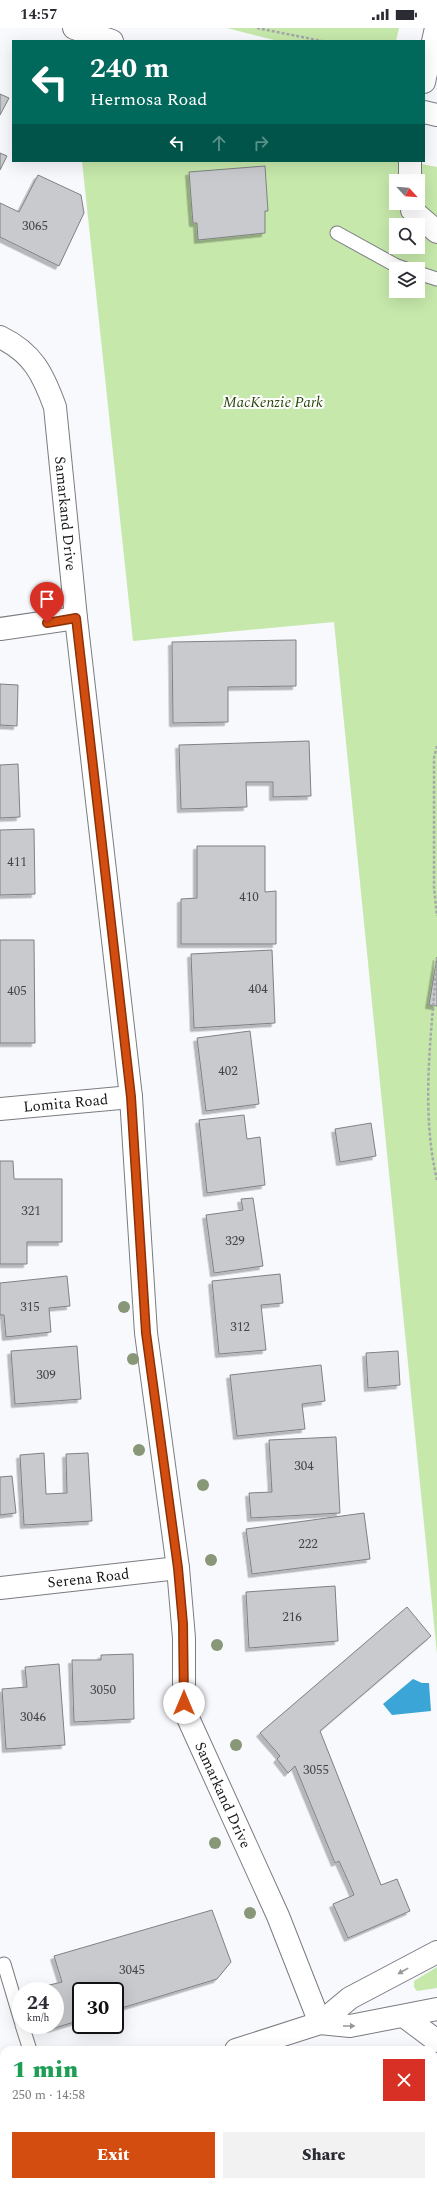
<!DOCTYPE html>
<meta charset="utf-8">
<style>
body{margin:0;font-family:Spectral,serif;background:#f2f2f3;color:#2b2b33;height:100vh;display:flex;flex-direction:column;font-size:15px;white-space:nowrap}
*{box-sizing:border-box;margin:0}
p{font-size:13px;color:#7c7c81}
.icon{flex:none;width:22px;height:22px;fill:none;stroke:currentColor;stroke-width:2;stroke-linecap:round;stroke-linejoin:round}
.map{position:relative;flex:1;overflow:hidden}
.side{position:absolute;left:0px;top:2018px;width:437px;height:140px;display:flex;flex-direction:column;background:#fff;border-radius:12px 12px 0 0;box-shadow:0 4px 16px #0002}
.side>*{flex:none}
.hud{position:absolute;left:12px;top:12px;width:413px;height:122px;border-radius:0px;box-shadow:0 4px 16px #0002;background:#00695c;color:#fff;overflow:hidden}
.needle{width:26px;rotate:116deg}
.fabs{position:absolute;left:389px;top:146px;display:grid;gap:8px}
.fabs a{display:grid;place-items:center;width:36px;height:36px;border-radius:0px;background:#fff;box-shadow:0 4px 16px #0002;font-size:20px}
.speed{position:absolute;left:12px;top:1954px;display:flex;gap:8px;font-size:20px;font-weight:700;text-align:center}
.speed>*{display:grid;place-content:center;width:52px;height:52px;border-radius:50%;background:#fff;box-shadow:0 4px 16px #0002;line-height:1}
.speed small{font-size:10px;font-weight:400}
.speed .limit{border:2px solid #111;border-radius:6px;background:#fff;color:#111}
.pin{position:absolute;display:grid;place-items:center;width:34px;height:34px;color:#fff;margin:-41px -17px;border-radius:50% 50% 50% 0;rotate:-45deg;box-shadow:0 0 4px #0007}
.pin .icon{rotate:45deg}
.me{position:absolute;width:44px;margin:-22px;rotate:0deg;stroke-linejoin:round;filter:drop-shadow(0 0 3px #0008)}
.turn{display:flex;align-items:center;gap:14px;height:84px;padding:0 12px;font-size:18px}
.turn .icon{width:52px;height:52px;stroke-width:2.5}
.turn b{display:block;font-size:28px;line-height:34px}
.lanes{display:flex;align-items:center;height:38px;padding:0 12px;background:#0003;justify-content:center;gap:20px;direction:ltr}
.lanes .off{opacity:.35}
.round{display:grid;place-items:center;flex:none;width:42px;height:42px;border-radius:0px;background:#f2f2f3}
.summary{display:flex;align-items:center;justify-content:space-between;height:68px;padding:0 12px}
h1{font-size:24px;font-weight:800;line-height:30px;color:#1e9e55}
.action{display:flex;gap:8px;margin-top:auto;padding:8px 12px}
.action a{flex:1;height:46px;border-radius:0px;background:#d34d10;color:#fff;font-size:16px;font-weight:800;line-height:46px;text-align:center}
.action a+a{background:#f2f2f3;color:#2b2b33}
.status{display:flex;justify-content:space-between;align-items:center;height:28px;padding:0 20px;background:#fff;direction:ltr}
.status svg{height:11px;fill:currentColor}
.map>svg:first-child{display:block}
</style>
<div class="status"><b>14:57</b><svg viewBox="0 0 49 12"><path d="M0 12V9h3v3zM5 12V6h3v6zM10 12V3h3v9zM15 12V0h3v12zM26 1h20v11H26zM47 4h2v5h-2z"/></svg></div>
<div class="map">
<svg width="437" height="2158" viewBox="0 0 437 2158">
<defs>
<filter id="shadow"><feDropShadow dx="-3.5" dy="3.5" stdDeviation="0" flood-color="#0004"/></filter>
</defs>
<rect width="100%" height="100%" fill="#f7f9fd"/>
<g fill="#c6e8ab" fill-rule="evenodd">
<path d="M227,0H399L396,13H278Z"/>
<path d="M82,133H407L437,139V1626L334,594L133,613ZM396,153H418V175H396ZM396,197H418V219H396ZM396,241H418V263H396Z"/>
<path d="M437,1939V1960L417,1963L414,1959V1953Z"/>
</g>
<path fill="#3ba5d8" d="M413,1651L422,1655H429L431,1683L392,1687L383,1676Z"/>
<g fill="#c8cace" stroke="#7f8184" filter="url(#shadow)">
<path d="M0,66L9,70L0,87Z"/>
<path d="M0,125L7,128L0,142Z"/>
<path d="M265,138L268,183H265V205L198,212L197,195H193L189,144Z"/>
<path d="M38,147L81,167L84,185L59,238L0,209V175L19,184Z"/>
<path d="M296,612V658L228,659V694L173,695L172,614Z"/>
<path d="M0,656L18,657L17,698L0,697Z"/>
<path d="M309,713L311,768L273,769V754H246L247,779L181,781L179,717Z"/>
<path d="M18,736L20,789L0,790V737Z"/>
<path d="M34,801L35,866L0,867V802Z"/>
<path d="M197,818H265V864L276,863V916H181V871L197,870Z"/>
<path d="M0,912H34L35,1015H0Z"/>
<path d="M272,922L275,995L194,1000L191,926Z"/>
<path d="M437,929V978L429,977Z"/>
<path d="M250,1003L259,1076L206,1083L197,1010Z"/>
<path d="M244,1087L247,1111L260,1109L265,1157L207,1165L199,1092Z"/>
<path d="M371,1095L376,1128L340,1134L335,1101Z"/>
<path d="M0,1133H13L14,1151H62V1214H27V1236H0Z"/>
<path d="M253,1170L263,1238L214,1245L206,1187L243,1182L241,1171Z"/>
<path d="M280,1246L283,1275L261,1277L266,1322L219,1326L212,1253Z"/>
<path d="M67,1248L70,1278L49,1280L51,1304L6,1309L4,1287H0V1255Z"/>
<path d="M77,1318L81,1371L15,1376L11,1323Z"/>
<path d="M398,1323L400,1357L368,1360L366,1325Z"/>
<path d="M321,1337L325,1373L302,1376L305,1401L237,1408L230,1347Z"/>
<path d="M336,1409L340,1485L251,1490L249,1465L272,1464L269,1412Z"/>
<path d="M44,1425L46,1466L67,1465L66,1426L88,1425L92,1493L24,1497L20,1427Z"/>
<path d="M12,1448L16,1485L0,1487V1449Z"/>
<path d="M364,1485L370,1531L252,1546L246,1501Z"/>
<path d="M335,1558L338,1613L249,1620L246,1564Z"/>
<path d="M407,1579L431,1608L320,1703L381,1857L397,1851L410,1883L348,1910L333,1876L354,1867L349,1855L339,1833L335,1835L295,1738L288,1745L277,1731L280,1728L260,1705Z"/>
<path d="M133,1626L134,1691L74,1694L72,1632H101V1627Z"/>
<path d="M59,1636L65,1717L6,1721L2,1661L27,1659L25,1639Z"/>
<path d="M212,1882L231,1934L217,1951L115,1982V1963H81V1992L51,2001L50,1997H55V1963H38L37,1960L62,1954L54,1928Z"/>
<path d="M30,2154H53L54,2158H15Z"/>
<path d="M62,2154H160L161,2158H129L128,2156L121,2158H63Z"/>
<path d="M300,2154H360L364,2158H304Z"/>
</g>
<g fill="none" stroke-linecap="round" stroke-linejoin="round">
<g stroke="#7b7c80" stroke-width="15">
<g id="lane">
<path d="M337,205L395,237L406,241"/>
<path d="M418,245L437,251"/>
<path d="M4,1936L21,1993"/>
<path d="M22,1997L30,2022"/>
</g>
</g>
<g stroke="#7b7c80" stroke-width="24">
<g id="street">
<path d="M424,54L436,0"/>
<path d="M410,133V153"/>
<path d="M412,175V182L437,204"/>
<path id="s1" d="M0,309C33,325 43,346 55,379L76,590L131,1069L146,1305L178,1540L184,1610V1675L188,1690L278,1888L320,1995"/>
<path d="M0,601L76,590"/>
<path id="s2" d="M0,1081L131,1069"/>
<path id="s3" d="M0,1560L178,1540"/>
</g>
</g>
<g stroke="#7b7c80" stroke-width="24">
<g id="secondary">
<path d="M74,0L112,13"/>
<path d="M424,84L437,87"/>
<path d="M405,1989L437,2013"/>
<path d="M320,1995L350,1998L437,1981"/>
<path d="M236,2022L320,1995L350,1970L437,1924"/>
<path d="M0,2098L4,2096"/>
</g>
</g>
<g stroke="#a5a7aa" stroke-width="2.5" stroke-dasharray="3 2" stroke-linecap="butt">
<path d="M257,0L322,13"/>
<path d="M437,718L434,730V859L437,888"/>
<path d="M437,930C432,1003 420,1080 437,1152"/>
</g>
<use href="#lane" stroke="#fff" stroke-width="13"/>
<use href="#street" stroke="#fff" stroke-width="22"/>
<use href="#secondary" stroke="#fff" stroke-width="22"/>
</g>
<g fill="#879778">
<circle cx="124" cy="1279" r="6"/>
<circle cx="133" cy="1331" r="6"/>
<circle cx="139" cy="1422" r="6"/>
<circle cx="203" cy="1457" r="6"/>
<circle cx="211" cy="1532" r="6"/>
<circle cx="217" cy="1617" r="6"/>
<circle cx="236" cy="1717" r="6"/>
<circle cx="215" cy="1815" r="6"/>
<circle cx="250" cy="1885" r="6"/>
</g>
<defs><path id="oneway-solid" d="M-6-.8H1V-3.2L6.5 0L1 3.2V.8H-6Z"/></defs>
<g fill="#969797">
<use href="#oneway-solid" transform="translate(403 1943) rotate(151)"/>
<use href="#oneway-solid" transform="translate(349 1998)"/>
</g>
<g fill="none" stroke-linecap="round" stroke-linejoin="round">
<g stroke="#89320a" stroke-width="10">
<path id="route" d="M47,595L76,590L131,1069L146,1305L178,1540L183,1596L184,1675"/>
</g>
<use href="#route" stroke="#d34d10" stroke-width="7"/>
</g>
<g text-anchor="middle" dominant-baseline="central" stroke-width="4" stroke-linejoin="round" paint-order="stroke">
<g font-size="13" fill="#424446">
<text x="35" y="198">3065</text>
<text x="17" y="834">411</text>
<text x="249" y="869">410</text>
<text x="258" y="961">404</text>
<text x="17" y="963">405</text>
<text x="228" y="1043">402</text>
<text x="31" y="1183">321</text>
<text x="235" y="1213">329</text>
<text x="30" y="1279">315</text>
<text x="240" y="1299">312</text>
<text x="46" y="1347">309</text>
<text x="304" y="1438">304</text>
<text x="308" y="1516">222</text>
<text x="292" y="1589">216</text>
<text x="103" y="1662">3050</text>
<text x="33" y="1689">3046</text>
<text x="316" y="1742">3055</text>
<text x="132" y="1942">3045</text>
</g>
<g font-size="15" font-style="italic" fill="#2b470b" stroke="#fff">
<text x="273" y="374">MacKenzie Park</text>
</g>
<g font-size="15" fill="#161718" stroke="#fff">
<text stroke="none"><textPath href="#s1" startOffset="199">Samarkand Drive</textPath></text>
<text stroke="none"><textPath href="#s2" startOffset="66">Lomita Road</textPath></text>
<text stroke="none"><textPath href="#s3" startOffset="89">Serena Road</textPath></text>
<text stroke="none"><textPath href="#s1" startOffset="1495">Samarkand Drive</textPath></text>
</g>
</g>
</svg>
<div class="fabs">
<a><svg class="needle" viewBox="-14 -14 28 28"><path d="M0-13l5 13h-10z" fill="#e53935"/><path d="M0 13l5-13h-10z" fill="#7c7c81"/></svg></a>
<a><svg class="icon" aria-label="search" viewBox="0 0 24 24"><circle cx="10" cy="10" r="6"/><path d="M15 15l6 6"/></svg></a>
<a><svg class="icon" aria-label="layers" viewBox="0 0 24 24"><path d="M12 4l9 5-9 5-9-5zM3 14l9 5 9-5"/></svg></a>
</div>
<div class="speed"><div>24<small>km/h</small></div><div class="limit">30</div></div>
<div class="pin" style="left:47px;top:595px;background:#d93025"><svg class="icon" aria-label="arrive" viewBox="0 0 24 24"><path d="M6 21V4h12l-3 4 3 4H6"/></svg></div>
<svg class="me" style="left:184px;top:1675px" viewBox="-20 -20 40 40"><circle r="19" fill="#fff"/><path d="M0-13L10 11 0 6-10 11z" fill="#d34d10"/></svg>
<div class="hud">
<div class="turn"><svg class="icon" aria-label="left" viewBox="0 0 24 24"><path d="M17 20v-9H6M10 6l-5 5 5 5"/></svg><div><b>240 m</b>Hermosa Road</div></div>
<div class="lanes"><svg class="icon" aria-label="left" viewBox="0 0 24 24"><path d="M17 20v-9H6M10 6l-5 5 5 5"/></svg><svg class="icon off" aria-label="ahead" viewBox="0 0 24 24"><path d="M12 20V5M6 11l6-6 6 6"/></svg><svg class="icon off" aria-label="right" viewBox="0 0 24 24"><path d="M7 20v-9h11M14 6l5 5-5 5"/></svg></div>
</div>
<section class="side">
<div class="summary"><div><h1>1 min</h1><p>250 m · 14:58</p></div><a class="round" style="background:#d93025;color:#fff"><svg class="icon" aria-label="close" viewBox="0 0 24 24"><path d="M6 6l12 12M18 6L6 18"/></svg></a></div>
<div class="action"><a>Exit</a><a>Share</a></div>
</section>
</div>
